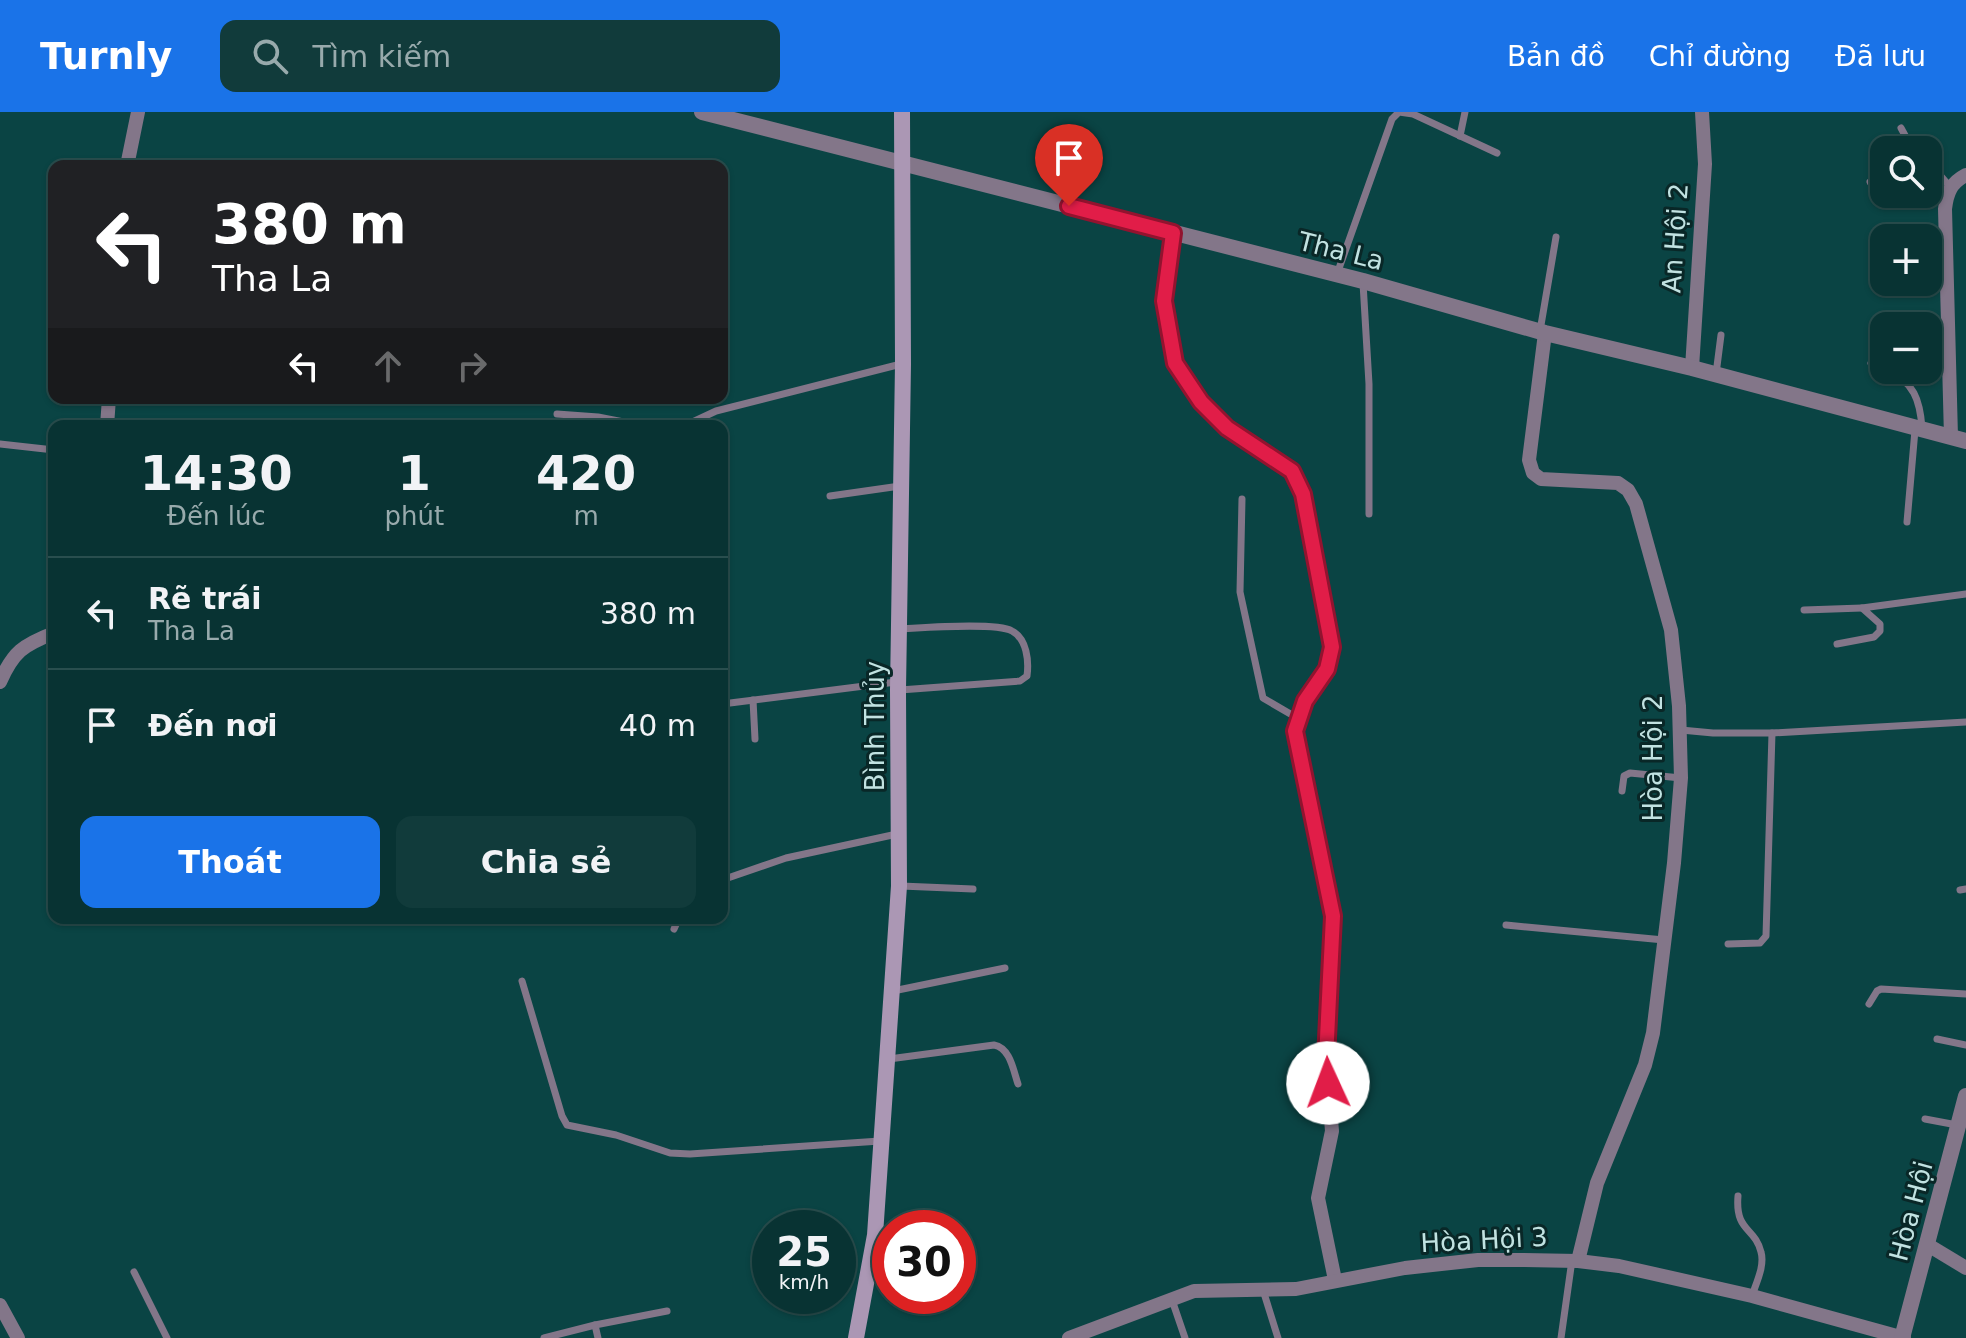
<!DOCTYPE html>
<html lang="vi">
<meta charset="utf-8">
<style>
body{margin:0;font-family:"DejaVu Sans",sans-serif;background:#113b3b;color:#f1f3f6;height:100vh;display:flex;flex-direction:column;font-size:30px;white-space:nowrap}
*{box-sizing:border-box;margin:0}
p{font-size:26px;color:#98aaac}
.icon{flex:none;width:44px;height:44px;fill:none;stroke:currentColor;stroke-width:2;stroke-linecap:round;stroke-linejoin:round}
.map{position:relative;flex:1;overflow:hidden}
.drawer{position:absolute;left:48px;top:308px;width:680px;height:504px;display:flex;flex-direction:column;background:#083333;border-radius:16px;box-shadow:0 2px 6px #0004,0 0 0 2px #294e4e}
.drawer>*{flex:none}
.top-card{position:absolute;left:48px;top:48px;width:680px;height:244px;border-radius:16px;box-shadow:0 2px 6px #0004,0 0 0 2px #294e4e;background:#202124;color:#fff;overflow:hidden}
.tools{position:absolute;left:1870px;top:24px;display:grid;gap:16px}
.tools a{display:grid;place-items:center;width:72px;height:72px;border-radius:16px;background:#083333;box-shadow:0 2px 6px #0004,0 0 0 2px #294e4e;font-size:40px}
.speed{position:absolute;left:752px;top:1098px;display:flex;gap:16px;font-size:40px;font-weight:700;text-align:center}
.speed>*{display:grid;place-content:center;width:104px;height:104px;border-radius:50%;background:#083333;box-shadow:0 2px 6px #0004,0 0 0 2px #294e4e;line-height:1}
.speed small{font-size:20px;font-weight:400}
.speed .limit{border:12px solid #d22;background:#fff;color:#111}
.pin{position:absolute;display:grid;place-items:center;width:68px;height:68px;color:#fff;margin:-82px -34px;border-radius:50% 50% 50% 0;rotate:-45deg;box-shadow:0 0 8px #0007}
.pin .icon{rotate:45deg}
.me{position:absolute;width:88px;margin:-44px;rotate:358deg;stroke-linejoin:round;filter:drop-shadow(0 0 6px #0008)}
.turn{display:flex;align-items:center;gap:28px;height:168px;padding:0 32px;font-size:36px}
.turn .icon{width:104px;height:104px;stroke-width:2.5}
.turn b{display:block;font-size:56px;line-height:68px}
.lanes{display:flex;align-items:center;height:76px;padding:0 32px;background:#0003;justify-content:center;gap:40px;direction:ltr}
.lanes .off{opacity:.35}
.eta{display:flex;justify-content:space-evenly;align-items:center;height:136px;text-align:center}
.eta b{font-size:48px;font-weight:600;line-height:56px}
.button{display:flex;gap:16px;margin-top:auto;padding:16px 32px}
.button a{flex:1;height:92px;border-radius:16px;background:#1a73e8;color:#fff;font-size:32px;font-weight:600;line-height:92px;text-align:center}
.button a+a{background:#113b3b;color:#f1f3f6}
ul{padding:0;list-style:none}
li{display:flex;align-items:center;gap:24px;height:112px;padding:0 32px;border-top:2px solid #294e4e}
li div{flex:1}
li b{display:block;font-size:30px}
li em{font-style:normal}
header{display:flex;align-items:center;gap:48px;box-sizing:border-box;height:112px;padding:0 40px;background:#1a73e8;color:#fff}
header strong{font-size:38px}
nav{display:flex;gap:44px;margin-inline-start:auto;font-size:28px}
.search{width:560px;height:72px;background:#113b3b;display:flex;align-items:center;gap:20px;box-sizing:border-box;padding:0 28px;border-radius:16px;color:#98aaac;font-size:30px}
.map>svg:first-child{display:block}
</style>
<header>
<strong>Turnly</strong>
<div class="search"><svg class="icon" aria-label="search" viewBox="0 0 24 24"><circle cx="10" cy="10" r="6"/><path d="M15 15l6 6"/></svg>Tìm kiếm</div>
<nav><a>Bản đồ</a><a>Chỉ đường</a><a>Đã lưu</a></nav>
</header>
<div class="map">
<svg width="1966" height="1226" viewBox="0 0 1966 1226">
<rect width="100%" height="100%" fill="#0a4444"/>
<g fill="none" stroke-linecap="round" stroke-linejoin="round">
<g stroke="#837689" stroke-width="7">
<path d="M1901,16L1913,38"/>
<path d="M1460,24L1465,0"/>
<path d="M1928,53L1934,56L1951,76"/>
<path d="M1870,70L1884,67"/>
<path d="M1069,94L1081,21"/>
<path d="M1337,162L1392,7L1399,0L1413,2L1497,41"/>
<path d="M1363,171L1369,272V402"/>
<path d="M1540,219L1556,125"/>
<path d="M1871,251L1884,257"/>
<path d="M1887,258C1914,270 1920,288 1922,316"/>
<path d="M1716,262L1721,223"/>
<path d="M557,302L598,305L644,314"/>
<path d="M684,314L716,299L901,252"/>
<path d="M0,332L54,338"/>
<path d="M830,384L900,374"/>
<path d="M1242,387L1240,480L1263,586L1299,607"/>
<path d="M1907,410L1915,318"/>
<path d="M1804,498L1862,496"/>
<path d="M899,517C922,516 996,510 1012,519C1027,527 1029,549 1027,564L1020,569L900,578"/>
<path d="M1837,532L1874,525L1880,519V512L1862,496L1966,482"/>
<path d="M753,588L755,627"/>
<path d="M722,592L896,570"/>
<path d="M1681,618L1713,621H1772L1966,610"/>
<path d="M1622,679L1624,664L1630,661L1681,666"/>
<path d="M722,768L786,746L897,722"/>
<path d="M901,774L973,777"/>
<path d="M1960,778L1966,777"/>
<path d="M1506,813L1664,828"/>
<path d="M674,817L679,806"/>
<path d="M1728,832L1760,831L1766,824L1772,621"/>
<path d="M522,869L562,1004L567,1013L616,1023L670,1041L690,1042L880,1029"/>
<path d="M893,879L1005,856"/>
<path d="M1869,892L1877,879L1881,877L1966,882"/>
<path d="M1937,927L1966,933"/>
<path d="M889,947L994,933C1010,936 1013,957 1018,972"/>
<path d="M1925,1007L1957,1013"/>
<path d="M1738,1084C1735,1120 1755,1115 1761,1140C1765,1154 1756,1171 1752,1184"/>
<path d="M134,1160L167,1226"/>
<path d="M1263,1178L1278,1226"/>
<path d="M1172,1188L1185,1226"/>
<path d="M595,1213L598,1226"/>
<path d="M544,1226L595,1213L667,1199"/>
<path d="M1561,1226L1572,1148"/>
</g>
<g stroke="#837689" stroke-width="14">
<path d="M127,54L138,0"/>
<path d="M1173,121L1164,189L1175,251L1201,290L1227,316L1292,359L1303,382L1332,535L1327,557L1305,589L1295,619L1333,804L1326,947L1332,1019L1318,1086L1335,1168"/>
<path d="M1545,221L1529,348L1533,361L1541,367L1618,371L1628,378L1636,392L1671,518L1679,594L1681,666L1674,751L1653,921L1645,953L1597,1071L1578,1149"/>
<path d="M1692,256L1705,52L1702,0"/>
<path d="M107,314L109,286"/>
<path d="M1951,325L1945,97C1947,80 1951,71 1966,63"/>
<path d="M0,570C13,540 23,533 54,521"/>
<path d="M1928,1133L1966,1156"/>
<path d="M0,1193L18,1226"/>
<path d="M1069,1226L1194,1179L1296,1177L1405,1156L1478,1148H1519L1578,1149L1619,1154L1752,1184L1904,1226"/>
</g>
<g stroke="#837689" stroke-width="16">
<path d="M702,0L1363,169L1545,221L1692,256L1966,329"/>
<path d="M1902,1226L1966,984"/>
</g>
<path stroke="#ab97b4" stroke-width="16" d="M856,1226L875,1123L899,774L898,578L903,252L902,0"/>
</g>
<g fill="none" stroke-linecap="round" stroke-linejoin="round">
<g stroke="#92132f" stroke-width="20">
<path id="route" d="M1069,94L1173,121L1164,189L1175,251L1201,290L1227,316L1292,359L1303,382L1332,535L1327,557L1305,589L1295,619L1333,804L1326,947L1328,971"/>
</g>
<use href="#route" stroke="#e11d48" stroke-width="14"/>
</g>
<g text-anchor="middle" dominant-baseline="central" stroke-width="6" stroke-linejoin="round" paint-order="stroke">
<g font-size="26" fill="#c1e2e1" stroke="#092727">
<text transform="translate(1675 126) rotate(-86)">An Hội 2</text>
<text transform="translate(1341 139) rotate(14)">Tha La</text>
<text transform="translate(875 614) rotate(-90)">Bình Thủy</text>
<text transform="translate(1653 646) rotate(-90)">Hòa Hội 2</text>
<text transform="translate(1911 1099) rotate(-75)">Hòa Hội</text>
<text transform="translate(1484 1128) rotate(-3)">Hòa Hội 3</text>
</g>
</g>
</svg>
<div class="tools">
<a><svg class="icon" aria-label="search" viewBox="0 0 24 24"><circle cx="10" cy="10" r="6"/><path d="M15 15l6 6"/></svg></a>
<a>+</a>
<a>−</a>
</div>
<div class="speed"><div>25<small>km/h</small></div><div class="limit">30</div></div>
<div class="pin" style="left:1069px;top:94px;background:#d93025"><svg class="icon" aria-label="arrive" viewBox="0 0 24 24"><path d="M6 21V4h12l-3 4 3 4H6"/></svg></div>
<svg class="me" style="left:1328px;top:971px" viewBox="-20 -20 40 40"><circle r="19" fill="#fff"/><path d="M0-13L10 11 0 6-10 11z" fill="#e11d48"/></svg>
<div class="top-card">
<div class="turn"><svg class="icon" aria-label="left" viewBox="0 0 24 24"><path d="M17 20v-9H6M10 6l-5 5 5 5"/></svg><div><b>380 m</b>Tha La</div></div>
<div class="lanes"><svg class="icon" aria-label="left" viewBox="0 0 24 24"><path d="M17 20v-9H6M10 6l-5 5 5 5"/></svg><svg class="icon off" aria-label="ahead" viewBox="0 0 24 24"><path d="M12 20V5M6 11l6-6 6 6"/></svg><svg class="icon off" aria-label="right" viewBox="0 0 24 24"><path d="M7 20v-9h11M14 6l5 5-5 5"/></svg></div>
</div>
<section class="drawer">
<div class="eta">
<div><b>14:30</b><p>Đến lúc</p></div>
<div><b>1</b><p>phút</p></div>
<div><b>420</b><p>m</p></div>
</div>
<ul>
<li><svg class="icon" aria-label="left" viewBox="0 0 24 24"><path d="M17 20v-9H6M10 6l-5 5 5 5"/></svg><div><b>Rẽ trái</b><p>Tha La</p></div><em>380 m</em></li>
<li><svg class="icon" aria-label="arrive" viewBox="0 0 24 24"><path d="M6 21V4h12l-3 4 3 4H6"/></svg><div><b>Đến nơi</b></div><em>40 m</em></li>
</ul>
<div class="button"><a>Thoát</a><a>Chia sẻ</a></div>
</section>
</div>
